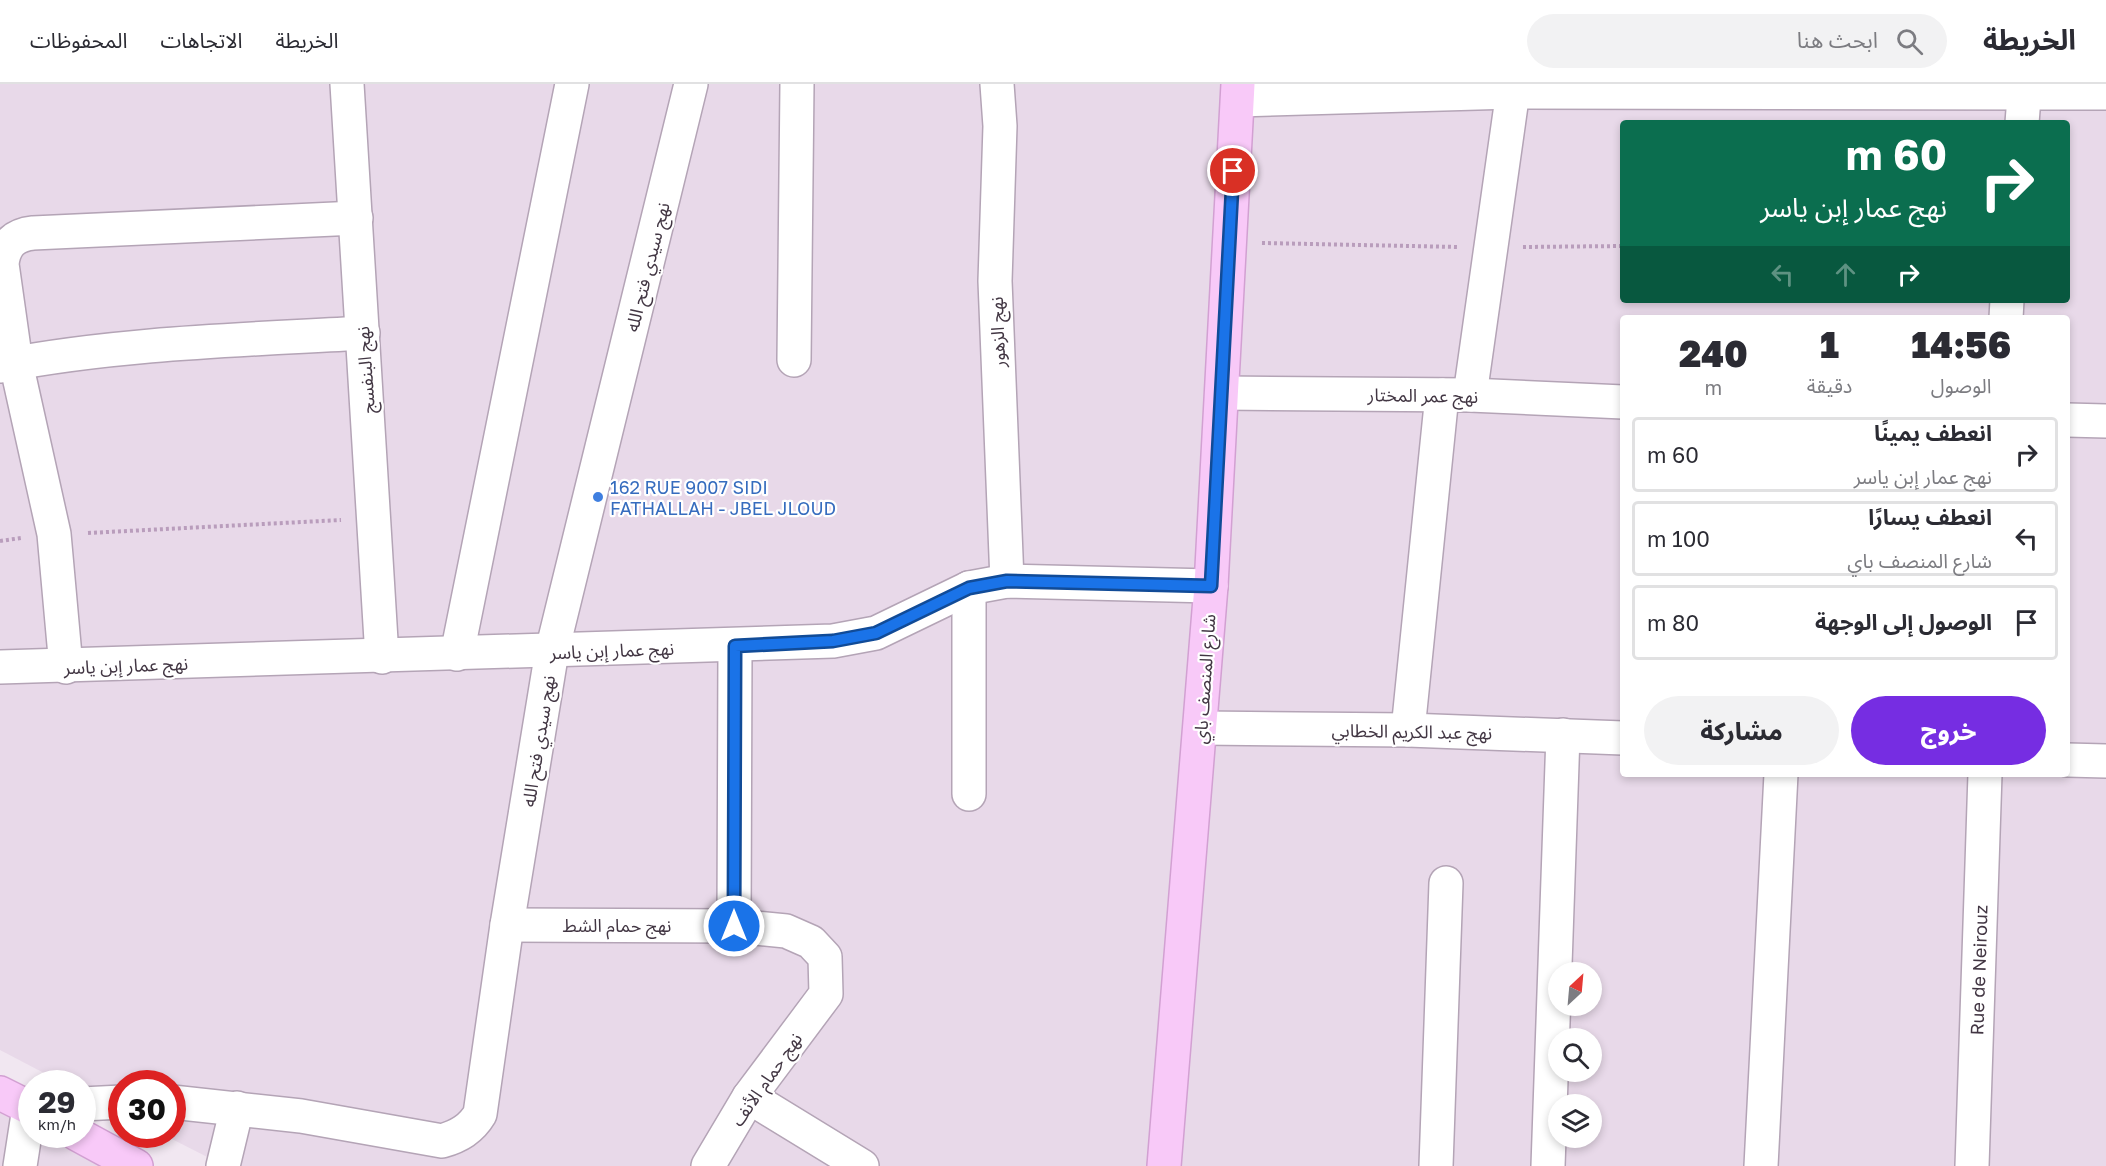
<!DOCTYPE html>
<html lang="ar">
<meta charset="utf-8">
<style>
body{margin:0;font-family:"Golos Text","Noto Sans Arabic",sans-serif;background:#f2f2f3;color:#2b2b33;direction:rtl;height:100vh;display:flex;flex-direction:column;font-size:22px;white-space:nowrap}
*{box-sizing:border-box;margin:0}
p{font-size:20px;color:#7c7c81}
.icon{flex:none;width:33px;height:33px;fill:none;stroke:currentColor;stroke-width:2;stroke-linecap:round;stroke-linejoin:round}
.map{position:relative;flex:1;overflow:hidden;direction:ltr}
.drawer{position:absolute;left:1620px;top:231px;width:450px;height:462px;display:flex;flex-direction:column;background:#fff;border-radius:6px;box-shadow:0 3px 9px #0003;direction:rtl}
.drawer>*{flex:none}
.top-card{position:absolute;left:1620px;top:36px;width:450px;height:183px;border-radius:6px;box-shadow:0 3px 9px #0003;direction:rtl;background:#0b6e4f;color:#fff;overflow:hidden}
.needle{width:39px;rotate:26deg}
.tools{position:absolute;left:1548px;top:878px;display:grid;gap:12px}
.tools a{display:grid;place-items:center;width:54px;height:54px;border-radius:50%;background:#fff;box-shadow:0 3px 9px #0003;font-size:30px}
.speed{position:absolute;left:18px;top:986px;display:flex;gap:12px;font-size:30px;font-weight:700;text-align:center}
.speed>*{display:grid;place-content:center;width:78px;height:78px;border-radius:50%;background:#fff;box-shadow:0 3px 9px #0003;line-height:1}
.speed small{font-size:15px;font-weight:400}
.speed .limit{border:9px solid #d22;background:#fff;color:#111}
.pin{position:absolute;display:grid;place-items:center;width:51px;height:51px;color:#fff;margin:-26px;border:3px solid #fff;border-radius:50%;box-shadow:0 2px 6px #0007}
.me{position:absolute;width:66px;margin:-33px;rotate:0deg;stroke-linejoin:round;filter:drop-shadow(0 0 4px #0008)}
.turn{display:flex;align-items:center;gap:21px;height:126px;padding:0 24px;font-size:27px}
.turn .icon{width:78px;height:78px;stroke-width:2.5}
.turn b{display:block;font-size:42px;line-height:51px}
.lanes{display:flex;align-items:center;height:57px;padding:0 24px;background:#0003;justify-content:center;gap:30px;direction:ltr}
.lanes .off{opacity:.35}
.eta{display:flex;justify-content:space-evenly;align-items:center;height:102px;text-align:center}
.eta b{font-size:36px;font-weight:800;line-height:42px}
.action{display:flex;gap:12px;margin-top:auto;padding:12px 24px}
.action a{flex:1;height:69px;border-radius:36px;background:#762de2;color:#fff;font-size:24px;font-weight:800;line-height:69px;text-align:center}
.action a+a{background:#f2f2f3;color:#2b2b33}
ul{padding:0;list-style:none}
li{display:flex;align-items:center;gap:18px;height:75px;margin:0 12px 9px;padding:0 12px;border:3px solid #e1e1e2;border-radius:6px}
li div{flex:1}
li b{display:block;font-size:22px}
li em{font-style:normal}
header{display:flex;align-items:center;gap:36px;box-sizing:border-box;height:84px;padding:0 30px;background:#fff;border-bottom:2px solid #e1e1e2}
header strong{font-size:28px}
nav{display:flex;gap:33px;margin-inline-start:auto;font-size:21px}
.search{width:420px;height:54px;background:#f2f2f3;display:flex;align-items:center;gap:15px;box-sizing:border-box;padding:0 21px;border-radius:33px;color:#7c7c81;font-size:22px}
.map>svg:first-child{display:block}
</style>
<header>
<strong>الخريطة</strong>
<div class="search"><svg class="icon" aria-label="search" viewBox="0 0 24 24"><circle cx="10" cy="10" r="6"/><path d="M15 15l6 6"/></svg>ابحث هنا</div>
<nav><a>الخريطة</a><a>الاتجاهات</a><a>المحفوظات</a></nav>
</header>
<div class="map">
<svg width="2106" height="1082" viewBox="0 0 2106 1082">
<rect width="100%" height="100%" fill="#f1e7f1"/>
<g fill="#e8d9e9" fill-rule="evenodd">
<path d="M0,0H2106V1082H225L162,1050H172V999H122L121,1029L83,1009L82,999H63L0,966ZM1623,39H2067V216H1623ZM1623,234H2067V690H1623ZM1558,888H1592V921H1558ZM1558,954H1592V987H1558ZM1558,1020H1592V1053H1558Z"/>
<path d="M0,1026L31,1041L32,1050H49L114,1082H0Z"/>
</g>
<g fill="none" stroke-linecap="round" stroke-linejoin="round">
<g stroke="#b4a4b6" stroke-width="36">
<g id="street">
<path d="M347,0L382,573"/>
<path d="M997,0L1000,42L995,197L1007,497"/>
<path d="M1238,16L1512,8L2106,9"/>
<path d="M2022,39L2025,0"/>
<path d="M2006,234L2007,216"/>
<path d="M794,276L797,0"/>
<path d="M0,282C120,259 241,256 363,249"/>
<path d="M1222,309L1470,311L1623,318"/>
<path d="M1470,311L1514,0"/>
<path d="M2067,336L2106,337"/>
<path d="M457,570L572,0"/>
<path d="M0,583L833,557L876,549L969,504L1007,497L1211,502"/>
<path d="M66,583L54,450L16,279L2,180C4,161 14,151 33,149L356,134"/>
<path d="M1201,644L1408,646L1623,654"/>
<path d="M1408,646L1442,311"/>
<path d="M2067,676L2106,677"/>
<path d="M969,710V504"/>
<path d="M507,841L734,842L786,847L811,858L825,873L826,910L749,1013L708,1082"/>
<path d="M734,842L735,562"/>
<path d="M749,1013L862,1082"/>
<path d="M172,1018L301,1032L442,1057C459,1052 471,1045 480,1030L507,841L552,567L691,0"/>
<path d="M82,1020L122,1018"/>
<path d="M20,1082L29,1024L32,1023"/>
<path d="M223,1082L237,1024"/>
<path d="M1436,1082L1446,799"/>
<path d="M1548,1082L1563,651"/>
<path d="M1761,1082L1781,690"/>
<path id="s1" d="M1972,1082L1985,690"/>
</g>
</g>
<g stroke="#d2a0d2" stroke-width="36">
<g id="secondary">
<path d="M0,1009L32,1025"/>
<path d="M77,1050L136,1082"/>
<path d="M1164,1082L1211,502L1238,0"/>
</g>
</g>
<g stroke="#b99dbc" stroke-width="4" stroke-dasharray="3 3" stroke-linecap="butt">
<path d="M1262,159L1459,163"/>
<path d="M1523,163L1623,162"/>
<path d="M88,449L341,436"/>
<path d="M0,457L21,454"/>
</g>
<use href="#street" stroke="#fff" stroke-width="33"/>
<use href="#secondary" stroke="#f8c9f8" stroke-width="33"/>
</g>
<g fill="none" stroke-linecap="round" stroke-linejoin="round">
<g stroke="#114b97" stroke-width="15">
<path id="route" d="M734,842L735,562L833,557L876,549L969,504L1007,497L1211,502L1233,87"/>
</g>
<use href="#route" stroke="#1a73e8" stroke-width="10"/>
</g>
<circle fill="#3f7fe0" stroke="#fff" stroke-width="2" cx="598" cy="413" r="6"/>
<g text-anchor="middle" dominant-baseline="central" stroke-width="4.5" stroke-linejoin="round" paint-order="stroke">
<g font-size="18" fill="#423643" stroke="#fff">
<text transform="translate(647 183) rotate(-76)">نهج سيدي فتح الله</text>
<text transform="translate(997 248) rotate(-92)">نهج الزهور</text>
<text transform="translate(365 286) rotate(-94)">نهج البنفسج</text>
<text transform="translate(1423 311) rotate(1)">نهج عمر المختار</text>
<text transform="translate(612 566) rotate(-2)">نهج عمار إبن ياسر</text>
<text transform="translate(126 581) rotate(-2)">نهج عمار إبن ياسر</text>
<text transform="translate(1204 595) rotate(-86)">شارع المنصف باي</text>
<text transform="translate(1412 647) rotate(1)">نهج عبد الكريم الخطابي</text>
<text transform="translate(538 657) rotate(-81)">نهج سيدي فتح الله</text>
<text x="617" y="841">نهج حمام الشط</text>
<text stroke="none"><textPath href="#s1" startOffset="196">Rue de Neirouz</textPath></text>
<text transform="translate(766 995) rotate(-55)">نهج حمام الأنف</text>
</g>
<g font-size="18" fill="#366cbe" stroke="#fff" text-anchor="start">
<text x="610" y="403">162 RUE 9007 SIDI<tspan x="610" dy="21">FATHALLAH - JBEL JLOUD</tspan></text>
</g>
</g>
</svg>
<div class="tools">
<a><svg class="needle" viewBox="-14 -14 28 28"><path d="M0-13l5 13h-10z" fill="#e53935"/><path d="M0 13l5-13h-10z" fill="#7c7c81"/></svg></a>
<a><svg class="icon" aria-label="search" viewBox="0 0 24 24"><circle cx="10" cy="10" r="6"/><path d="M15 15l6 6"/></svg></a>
<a><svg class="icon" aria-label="layers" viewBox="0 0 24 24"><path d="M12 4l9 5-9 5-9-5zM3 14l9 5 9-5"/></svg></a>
</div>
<div class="speed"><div>29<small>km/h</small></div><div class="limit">30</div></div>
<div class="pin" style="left:1233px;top:87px;background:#d93025"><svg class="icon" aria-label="arrive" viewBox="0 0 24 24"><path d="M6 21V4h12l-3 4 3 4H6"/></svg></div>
<svg class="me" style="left:734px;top:842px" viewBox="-20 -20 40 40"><circle r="17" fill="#1a73e8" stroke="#fff" stroke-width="3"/><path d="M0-11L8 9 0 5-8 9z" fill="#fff"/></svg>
<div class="top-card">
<div class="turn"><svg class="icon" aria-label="right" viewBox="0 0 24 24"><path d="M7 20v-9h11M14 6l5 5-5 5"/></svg><div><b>60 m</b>نهج عمار إبن ياسر</div></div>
<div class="lanes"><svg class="icon off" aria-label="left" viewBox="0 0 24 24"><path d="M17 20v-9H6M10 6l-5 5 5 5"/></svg><svg class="icon off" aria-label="ahead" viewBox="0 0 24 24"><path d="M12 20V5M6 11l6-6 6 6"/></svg><svg class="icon" aria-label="right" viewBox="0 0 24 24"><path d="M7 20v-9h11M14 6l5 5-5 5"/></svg></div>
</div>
<section class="drawer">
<div class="eta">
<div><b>14:56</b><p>الوصول</p></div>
<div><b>1</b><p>دقيقة</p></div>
<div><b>240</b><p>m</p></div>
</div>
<ul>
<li><svg class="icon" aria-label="right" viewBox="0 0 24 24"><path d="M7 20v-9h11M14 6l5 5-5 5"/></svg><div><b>انعطف يمينًا</b><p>نهج عمار إبن ياسر</p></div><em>60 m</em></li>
<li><svg class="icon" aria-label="left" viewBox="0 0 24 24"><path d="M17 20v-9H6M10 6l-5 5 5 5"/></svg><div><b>انعطف يسارًا</b><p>شارع المنصف باي</p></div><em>100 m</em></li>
<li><svg class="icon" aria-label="arrive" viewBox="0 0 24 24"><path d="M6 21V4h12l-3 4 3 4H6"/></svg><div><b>الوصول إلى الوجهة</b></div><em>80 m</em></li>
</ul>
<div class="action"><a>خروج</a><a>مشاركة</a></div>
</section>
</div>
